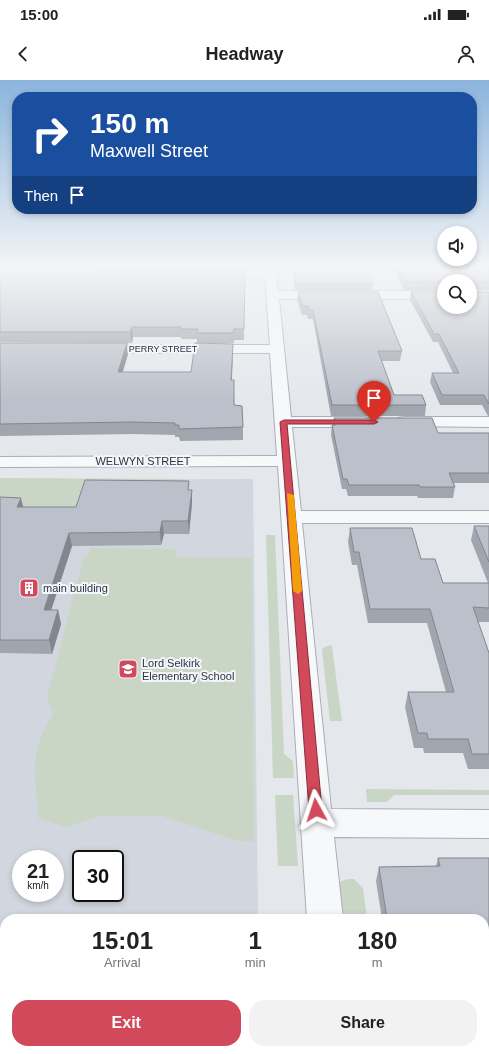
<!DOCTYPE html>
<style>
body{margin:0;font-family:Helvetica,sans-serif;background:#f2f2f2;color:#222;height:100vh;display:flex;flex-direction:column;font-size:15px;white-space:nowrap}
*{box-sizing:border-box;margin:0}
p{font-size:13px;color:#767676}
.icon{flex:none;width:22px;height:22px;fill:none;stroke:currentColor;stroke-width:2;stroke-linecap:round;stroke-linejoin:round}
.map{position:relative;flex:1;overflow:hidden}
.panel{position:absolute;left:0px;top:834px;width:489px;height:140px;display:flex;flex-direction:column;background:#fff;border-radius:16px 16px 0 0;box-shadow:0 2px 6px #0003}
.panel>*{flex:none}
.banner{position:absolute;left:12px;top:12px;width:465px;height:122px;border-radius:16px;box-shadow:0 2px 6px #0003;background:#1a4fa0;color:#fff;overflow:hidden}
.fabs{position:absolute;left:437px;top:146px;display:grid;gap:8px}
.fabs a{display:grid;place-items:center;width:40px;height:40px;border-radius:50%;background:#fff;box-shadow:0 2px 6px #0003;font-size:20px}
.speed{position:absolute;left:12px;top:770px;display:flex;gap:8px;font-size:20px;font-weight:700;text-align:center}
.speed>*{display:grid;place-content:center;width:52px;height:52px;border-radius:50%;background:#fff;box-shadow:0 2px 6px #0003;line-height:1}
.speed small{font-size:10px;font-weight:400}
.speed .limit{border:2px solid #111;border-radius:6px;background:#fff;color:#111}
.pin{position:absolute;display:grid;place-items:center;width:34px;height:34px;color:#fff;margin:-41px -17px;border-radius:50% 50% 50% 0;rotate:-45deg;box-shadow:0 0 4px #0007}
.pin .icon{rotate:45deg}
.me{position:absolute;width:44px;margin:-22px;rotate:355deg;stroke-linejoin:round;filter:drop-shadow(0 0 3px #0008)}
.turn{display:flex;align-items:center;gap:14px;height:84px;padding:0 12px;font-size:18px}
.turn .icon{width:52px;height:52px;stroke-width:2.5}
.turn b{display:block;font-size:28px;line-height:34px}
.then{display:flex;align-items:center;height:38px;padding:0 12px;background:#0003;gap:8px;font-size:15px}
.eta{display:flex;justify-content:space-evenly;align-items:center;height:68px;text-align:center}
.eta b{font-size:24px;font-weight:700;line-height:28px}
.cta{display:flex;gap:8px;margin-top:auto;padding:8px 12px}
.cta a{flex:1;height:46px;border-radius:16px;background:#d1495b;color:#fff;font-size:16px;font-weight:700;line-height:46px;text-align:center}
.cta a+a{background:#f2f2f2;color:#222}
.status{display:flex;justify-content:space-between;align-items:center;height:28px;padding:0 20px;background:#fff;direction:ltr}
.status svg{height:11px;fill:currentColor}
header{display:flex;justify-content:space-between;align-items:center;height:52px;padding:0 12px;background:#fff;font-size:18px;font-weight:700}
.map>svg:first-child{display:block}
</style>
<div class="status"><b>15:00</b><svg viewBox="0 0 49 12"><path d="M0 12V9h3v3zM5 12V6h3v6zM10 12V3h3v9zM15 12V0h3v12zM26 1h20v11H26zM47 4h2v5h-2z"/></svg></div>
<header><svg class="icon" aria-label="back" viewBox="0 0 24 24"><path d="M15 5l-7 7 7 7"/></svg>Headway<svg class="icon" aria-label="person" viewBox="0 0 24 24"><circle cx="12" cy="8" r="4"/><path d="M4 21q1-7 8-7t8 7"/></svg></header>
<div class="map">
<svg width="489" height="974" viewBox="0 0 489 974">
<rect width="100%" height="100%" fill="#e4e7ec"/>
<path fill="#d2d6de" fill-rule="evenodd" d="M253,399L258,839H5V859H0V400ZM21,779H55V813H21ZM81,779H115V813H81Z"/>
<g fill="#c9d6c5">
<path d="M0,398L183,399L181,413L77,443L0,442Z"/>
<path d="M266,455H275L284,674L293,681L294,698H273Z"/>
<path d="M90,468L176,469L175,477L252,478L254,761H238L162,736H100L65,747L39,739C35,697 28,672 53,635L47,617L84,477H87Z"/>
<path d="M330,565L332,567L342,641H330L322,571L323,568Z"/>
<path d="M366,709L489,710V715H394L387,722H367Z"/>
<path d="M275,715H293L298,786H278Z"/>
<path d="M348,799H354L363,808L367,839H350L342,831L337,803Z"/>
</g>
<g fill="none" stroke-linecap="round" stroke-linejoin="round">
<g stroke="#a9aeb7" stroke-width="2">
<g id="minor">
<path d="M265,186H275L278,211H444V219H279L291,337H364L370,338L372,342L370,346L364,347H292L301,431H489V443H302L331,729L489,730V758L334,757L343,839H307L278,386L0,387V377L277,376L270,273H99L94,272L92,269L94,266L99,265H270L265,198L214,197L208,194L214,191L265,192Z"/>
<path d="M404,337H489V347L398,346L396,342L398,338Z"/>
<rect x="0" y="867" width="5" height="36"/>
<rect x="316" y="969" width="40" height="5"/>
</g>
</g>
<use href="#minor" fill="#f7f8fa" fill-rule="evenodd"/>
</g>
<g fill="#a1a5ae">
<path d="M0,186H244V260H234V263H197V259H181V257H133L132,263L0,262Z"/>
<path d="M292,186H366L373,204L372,210H295Z"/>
<path d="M392,186H489V210H470V212H489V336H488L482,325H440L430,302L432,293H453L438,262H433L410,220L411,212L444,227L470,201H444V210H404Z"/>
<path d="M298,212L402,271L400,281H381L394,315L426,325L425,336H331L313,239H308L307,235H302L297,220Z"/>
<path d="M0,263H127L128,274L123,292H191L233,264L232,300L234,325L243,347V360L180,361L179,357H175V355L133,354L0,356Z"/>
<path d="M334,338L438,353H489V403H454L455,407L453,418H418L417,416H348L346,409H342L331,355L332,345H334Z"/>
<path d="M190,410L192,423L189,454H164L161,465L72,466L51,530H58L61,544L52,574L0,573V417L23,427H76Z"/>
<path d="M474,446H489V542H478L489,573V689H468L463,673H424L423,668H414L405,627L408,612H446L427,543H368L357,485H352L348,462L350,448L421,479L443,503H488L471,460Z"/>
<path d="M438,778H489V974H473L471,969H484V839H382L376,801L379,787L436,786Z"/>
</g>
<g fill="#83868d">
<path d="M132,247L133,257L132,263L130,252Z"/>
<path d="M127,263L128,274L119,303L118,292Z"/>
<path d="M233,264V274L231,311V300Z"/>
<path d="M192,410V423L189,454L188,441Z"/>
<path d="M21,418L24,430L17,427Z"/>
<path d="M162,441L164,454L161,465L160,452Z"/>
<path d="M69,453L72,466L47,543L44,530Z"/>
<path d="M58,530L61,544L52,574L49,560Z"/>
<path d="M41,969H48L47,974L40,973Z"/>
</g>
<g fill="#bbc0ca" stroke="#83868d">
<path d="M292,186H366L373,204H296Z"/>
<path d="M397,186H489V202H470V212H489V324L484,315H442L432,293H459L439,254H434L411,212H444V227H470V201L405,202Z"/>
<path d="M0,188L245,190L244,249H234L233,253H197L198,249H181V247H132L130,252H0Z"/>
<path d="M298,212H378L402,271H378L394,315H422L426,325H332L313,230H309L308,226H303Z"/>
<path d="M0,263H127L118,292H191L195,263L233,264L231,300H234V325L242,326L243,347L179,349V345H175V343L132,342L0,344Z"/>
<path d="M334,338H432L438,353H489V393H449L455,407H420L419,405H349L347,399H343L332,345H335Z"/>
<path d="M85,400L189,401L188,410H192L188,441H162L160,452L69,453L44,530H58L49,560H0V417L21,418L17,427H76Z"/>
<path d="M474,446H489V482Z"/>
<path d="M350,448H412L421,479H435L443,503H489V528L473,527L489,573V674H472L468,659H428L427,653H418L408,612H454L430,529H370L359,472H354Z"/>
<path d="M438,778H489V969H484V839H387L379,787L440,786Z"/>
<path d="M0,948H5V969H41L40,973H121V969H261V974H0Z"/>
</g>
<linearGradient id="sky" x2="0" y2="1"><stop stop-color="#8bb4dd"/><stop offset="0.58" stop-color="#f3f4f6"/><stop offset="1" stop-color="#f3f4f6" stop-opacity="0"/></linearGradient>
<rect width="489" height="322" fill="url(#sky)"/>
<path fill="#d1495b" stroke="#882f3b" d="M284,340H374L378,342L374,344H287L322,730L320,734L316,736L311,734L309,730L280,342Z"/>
<path fill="#f59e0b" d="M287,413L294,415L302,511L298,514L293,511Z"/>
<defs>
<g id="building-square" transform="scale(1)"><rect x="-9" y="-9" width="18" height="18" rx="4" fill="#d1495b" stroke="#f4f6f9"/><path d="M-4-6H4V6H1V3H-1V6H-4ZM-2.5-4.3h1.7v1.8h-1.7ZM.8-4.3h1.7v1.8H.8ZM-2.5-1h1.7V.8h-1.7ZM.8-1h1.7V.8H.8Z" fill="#fff"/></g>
<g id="school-square" transform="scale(1)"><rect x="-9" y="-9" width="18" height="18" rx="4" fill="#d1495b" stroke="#f4f6f9"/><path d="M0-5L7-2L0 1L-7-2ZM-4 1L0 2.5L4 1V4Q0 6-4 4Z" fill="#fff"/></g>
</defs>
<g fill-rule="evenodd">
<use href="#building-square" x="29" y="508"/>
<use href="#school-square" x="128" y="589"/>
</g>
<g text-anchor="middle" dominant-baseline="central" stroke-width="4" stroke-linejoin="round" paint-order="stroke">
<g font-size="9" fill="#2b3445" stroke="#f4f6f9">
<text x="163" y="269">PERRY STREET</text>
</g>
<g font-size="11" fill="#2b3445" stroke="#f4f6f9">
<text x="143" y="381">WELWYN STREET</text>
</g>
<g font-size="11" fill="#2b3445" stroke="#f4f6f9" text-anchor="start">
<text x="43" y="508">main building</text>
<text x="142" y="583">Lord Selkirk<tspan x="142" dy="13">Elementary School</tspan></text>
</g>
</g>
</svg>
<div class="fabs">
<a><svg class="icon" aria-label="sound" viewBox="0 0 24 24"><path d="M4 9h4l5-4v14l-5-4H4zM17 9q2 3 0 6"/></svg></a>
<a><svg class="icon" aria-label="search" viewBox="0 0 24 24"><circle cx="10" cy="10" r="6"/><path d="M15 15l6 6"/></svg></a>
</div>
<div class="speed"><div>21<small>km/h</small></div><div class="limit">30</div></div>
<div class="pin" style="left:374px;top:342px;background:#d93025"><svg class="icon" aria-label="arrive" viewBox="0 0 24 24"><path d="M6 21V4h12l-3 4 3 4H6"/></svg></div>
<svg class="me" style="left:316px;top:730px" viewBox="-20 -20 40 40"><path d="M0-17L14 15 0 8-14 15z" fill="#d1495b" stroke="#fff" stroke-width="4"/></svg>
<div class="banner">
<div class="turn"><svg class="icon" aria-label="right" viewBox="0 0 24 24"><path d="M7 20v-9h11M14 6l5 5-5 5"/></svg><div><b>150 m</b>Maxwell Street</div></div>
<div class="then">Then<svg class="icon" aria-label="arrive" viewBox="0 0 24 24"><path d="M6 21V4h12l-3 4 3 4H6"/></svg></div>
</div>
<section class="panel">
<div class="eta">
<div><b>15:01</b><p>Arrival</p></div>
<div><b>1</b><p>min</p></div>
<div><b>180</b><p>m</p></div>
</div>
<div class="cta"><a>Exit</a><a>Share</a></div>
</section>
</div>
